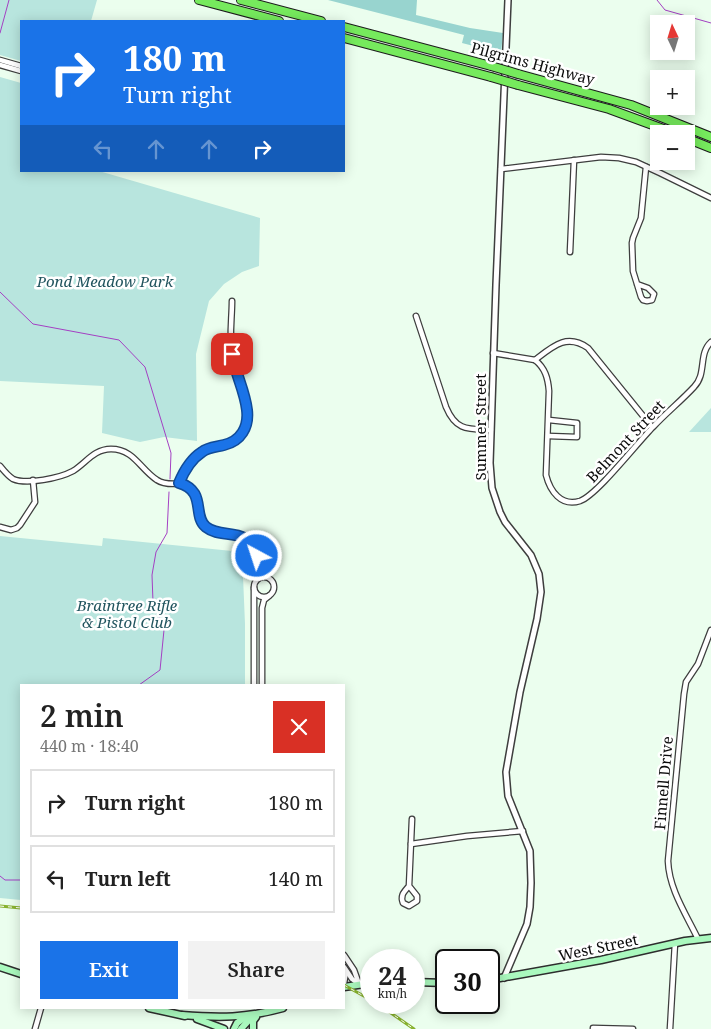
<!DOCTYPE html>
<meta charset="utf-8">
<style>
body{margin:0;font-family:"Noto Serif",serif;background:#f2f2f2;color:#222;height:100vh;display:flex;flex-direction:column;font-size:19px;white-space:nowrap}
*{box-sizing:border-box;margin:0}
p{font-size:16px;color:#767676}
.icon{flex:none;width:28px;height:28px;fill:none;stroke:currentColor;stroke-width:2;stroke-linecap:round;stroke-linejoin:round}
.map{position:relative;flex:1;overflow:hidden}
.panel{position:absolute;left:20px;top:684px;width:325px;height:325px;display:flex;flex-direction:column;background:#fff;border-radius:0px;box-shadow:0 2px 12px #0003}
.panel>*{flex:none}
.top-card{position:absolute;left:20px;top:20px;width:325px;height:152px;border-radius:0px;box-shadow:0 2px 12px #0003;background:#1a73e8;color:#fff;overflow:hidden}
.needle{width:32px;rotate:356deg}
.tools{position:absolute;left:650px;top:15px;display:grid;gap:10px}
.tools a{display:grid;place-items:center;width:45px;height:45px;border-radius:0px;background:#fff;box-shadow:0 2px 12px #0003;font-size:25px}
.speed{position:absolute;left:360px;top:949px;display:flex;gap:10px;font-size:25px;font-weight:700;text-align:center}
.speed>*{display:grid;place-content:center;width:65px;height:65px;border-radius:50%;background:#fff;box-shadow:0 2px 12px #0003;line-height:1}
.speed small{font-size:12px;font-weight:400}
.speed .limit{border:2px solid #111;border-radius:8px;background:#fff;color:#111}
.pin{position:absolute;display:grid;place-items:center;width:42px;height:42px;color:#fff;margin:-21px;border-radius:10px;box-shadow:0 2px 8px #0006}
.me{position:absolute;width:55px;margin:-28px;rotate:320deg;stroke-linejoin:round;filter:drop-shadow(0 0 4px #0008)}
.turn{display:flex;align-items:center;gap:18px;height:105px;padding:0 20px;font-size:22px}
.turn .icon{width:65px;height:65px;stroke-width:2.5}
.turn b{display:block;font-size:35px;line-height:42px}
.lanes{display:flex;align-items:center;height:48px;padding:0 20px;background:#0003;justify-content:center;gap:25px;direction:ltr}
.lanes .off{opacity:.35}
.round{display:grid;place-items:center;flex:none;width:52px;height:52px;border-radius:0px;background:#f2f2f2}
.overview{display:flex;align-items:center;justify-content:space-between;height:85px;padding:0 20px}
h1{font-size:30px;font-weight:600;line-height:38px}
.action{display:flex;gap:10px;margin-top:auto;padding:10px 20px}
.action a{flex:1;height:58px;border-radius:0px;background:#1a73e8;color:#fff;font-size:20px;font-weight:600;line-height:58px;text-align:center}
.action a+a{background:#f2f2f2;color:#222}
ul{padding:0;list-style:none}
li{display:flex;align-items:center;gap:15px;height:68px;margin:0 10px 8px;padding:0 10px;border:2px solid #e0e0e0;border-radius:0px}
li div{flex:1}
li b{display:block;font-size:19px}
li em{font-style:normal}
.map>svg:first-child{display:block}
</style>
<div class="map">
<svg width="711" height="1029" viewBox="0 0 711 1029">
<rect width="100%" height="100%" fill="#ebfeee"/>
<g fill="#b8e5de">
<path d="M0,0H97L91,21H21V61L0,55Z"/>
<path d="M0,77L21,83V171H99L260,218L259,266L242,272L224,284L209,301L196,354L197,441L164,437L140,442L102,433L104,386L0,381Z"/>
<path d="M711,408V432H689Z"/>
<path d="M0,536L102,546L103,538L242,552L245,624V685H21V900L0,898Z"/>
</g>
<path fill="#98d4cf" d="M328,0H417L416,15L470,28L503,33L501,53L462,43L464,35Z"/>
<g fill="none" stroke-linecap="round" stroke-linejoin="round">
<g stroke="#a440c3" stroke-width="1">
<path d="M657,0L665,10L711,23"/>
<path d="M0,33L9,0"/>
<path d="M0,292L33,324L119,340L145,367L171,453L170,479"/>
<path d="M139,685L160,670L164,630L153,602L152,575L156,552L167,533L169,492"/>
<path d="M0,876L5,880H21"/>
</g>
<g stroke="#3e3e3e" stroke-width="7">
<g id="minor">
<path d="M0,60L21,66"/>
<path d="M0,65L21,71"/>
<path d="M501,169L601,157L619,158L636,162L660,173L711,198"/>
<path d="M570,252L574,160"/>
<path d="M637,284L648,288L654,294L652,300L647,301L643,300L641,297L633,271L632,243L633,238L641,218L646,167"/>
<path d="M416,316L446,407C456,431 468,429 491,430"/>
<path d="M493,353L535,360C545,368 548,378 549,391L546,475C550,491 561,507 580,501C597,495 637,443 653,427C666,413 681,401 694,387C707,374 698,354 711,342"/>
<path d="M535,360C553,346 567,333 588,348L652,427"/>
<path d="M548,436L577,437V423L549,420"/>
<path d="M0,466C4,471 8,476 13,479C27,485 60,478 73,471C86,463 94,449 111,449C134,449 140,469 157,480C170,489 183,477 194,493C201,503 196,518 204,526C210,531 218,532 225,533C254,535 259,553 259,578"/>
<path d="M179,483C186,468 195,451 212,447C221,445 230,445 237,439C261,418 236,380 232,355C229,337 232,318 232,301"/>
<path d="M0,527L11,530L17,528L20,525L35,502L33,480"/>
<circle cx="264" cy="587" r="10"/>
<path d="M254,588V685"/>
<path d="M262,685V608L264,600L269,596"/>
<path d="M411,844L467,836L523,831"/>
<path d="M409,886L417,896V901L409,906L403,903C400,895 404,892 409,886L412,819"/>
<path d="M698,939C686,914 669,889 668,861L684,694L686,682L698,664L711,630"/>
<path d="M344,955L354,970L359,984"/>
<path d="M344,967L352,979L359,984"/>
<path d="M344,983L346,972"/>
<path d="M593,1028L633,1029"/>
<path d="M35,1029L41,1008"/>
<path d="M670,1029L675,943"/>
</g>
</g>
<g stroke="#3e3e3e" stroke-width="8">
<path id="tertiary" d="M504,978L527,924L530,907L531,883L530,851L508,796L506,772L520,692L537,619L541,592L539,574L531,555L505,522L500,512L492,488L490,463L496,285L508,0"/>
</g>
<g stroke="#2d2d2d" stroke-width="9">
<g id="secondary">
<path d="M0,967L21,974"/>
<path d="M489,980L601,960L685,941L711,938"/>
<path d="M414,982L446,983"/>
<path d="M344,987L371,983"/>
<path d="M149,1008L185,1016"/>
<path d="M182,1015C219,1018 247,1018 283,1008"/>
<path d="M197,1019L224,1029"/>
<path d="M234,1029L237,1023L244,1018"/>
<path d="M241,1029L249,1020L255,1016"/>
<path d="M253,1029V1021L256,1017"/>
</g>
</g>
<g stroke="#1c1c1c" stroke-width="10">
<g id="motorway">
<path d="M199,0L279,21"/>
<path d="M241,0L321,21"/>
<path d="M344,27L491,66"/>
<path d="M344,38L491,77"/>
<path d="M518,74L631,105L711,137"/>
<path d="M518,85L609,109L677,134"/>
<path d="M686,138L711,148"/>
</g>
</g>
<use href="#minor" stroke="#fff" stroke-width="4.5"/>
<use href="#tertiary" stroke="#fff" stroke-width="5"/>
<use href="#secondary" stroke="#aaf9be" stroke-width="6"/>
<use href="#motorway" stroke="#76ea5d" stroke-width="8"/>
<g stroke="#87b12e" stroke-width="3">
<g id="rail">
<path d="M0,906L21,908"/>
<path d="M344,985L371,1000"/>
<path d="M375,1002L414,1029"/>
</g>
</g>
<use href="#rail" stroke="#fff" stroke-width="1" stroke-dasharray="4" stroke-linecap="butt"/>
<g stroke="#1c1c1c" stroke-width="10" stroke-linecap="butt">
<g id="motorway-bridge">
<path d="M491,66L518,74"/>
<path d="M491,77L518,85"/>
</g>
</g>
<use href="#motorway-bridge" stroke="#76ea5d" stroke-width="8"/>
</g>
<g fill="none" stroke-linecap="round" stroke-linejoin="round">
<g stroke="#114b97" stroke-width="12">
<path id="route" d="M232,354C235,373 245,391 247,410C249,427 241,441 224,445C216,447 208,447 202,452C191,459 184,471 179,483C207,491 192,516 206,527C222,540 248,525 257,556"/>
</g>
<use href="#route" stroke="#1a73e8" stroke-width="9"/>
</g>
<g text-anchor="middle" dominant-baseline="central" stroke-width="5" stroke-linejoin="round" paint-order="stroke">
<g font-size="15" fill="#0b0b0b" stroke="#fff">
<text transform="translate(533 63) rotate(15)">Pilgrims Highway</text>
<text transform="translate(480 427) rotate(-90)">Summer Street</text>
<text transform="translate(625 441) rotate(-47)">Belmont Street</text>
<text transform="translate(663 783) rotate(-85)">Finnell Drive</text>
<text transform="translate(598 947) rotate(-12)">West Street</text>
</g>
<g font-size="15" font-style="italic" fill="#21545e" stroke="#fff">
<text x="105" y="281">Pond Meadow Park</text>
<text x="127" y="605">Braintree Rifle<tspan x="127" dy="17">&amp; Pistol Club</tspan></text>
</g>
</g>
</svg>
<div class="tools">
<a><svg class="needle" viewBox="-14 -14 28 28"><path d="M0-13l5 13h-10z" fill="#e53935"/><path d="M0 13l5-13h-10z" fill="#767676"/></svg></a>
<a>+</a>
<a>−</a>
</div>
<div class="speed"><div>24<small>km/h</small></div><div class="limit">30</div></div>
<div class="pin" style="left:232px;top:354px;background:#d93025"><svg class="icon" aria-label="arrive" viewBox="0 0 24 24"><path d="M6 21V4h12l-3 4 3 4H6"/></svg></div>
<svg class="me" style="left:257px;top:556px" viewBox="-20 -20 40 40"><circle r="17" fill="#1a73e8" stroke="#fff" stroke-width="3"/><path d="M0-11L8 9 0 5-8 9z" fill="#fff"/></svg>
<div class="top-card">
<div class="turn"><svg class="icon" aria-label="right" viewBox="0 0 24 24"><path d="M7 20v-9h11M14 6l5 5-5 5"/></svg><div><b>180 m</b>Turn right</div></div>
<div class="lanes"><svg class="icon off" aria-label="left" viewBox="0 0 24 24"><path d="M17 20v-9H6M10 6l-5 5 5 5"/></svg><svg class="icon off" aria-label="ahead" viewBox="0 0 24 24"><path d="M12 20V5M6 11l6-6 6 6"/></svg><svg class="icon off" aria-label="ahead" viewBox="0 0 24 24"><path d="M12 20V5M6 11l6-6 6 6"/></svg><svg class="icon" aria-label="right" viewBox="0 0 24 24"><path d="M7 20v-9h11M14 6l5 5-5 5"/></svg></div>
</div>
<section class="panel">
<div class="overview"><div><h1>2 min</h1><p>440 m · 18:40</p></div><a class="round" style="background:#d93025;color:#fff"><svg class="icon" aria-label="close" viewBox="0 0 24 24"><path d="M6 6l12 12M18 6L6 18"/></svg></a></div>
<ul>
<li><svg class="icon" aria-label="right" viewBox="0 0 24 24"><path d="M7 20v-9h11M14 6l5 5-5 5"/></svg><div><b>Turn right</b></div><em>180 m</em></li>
<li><svg class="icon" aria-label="left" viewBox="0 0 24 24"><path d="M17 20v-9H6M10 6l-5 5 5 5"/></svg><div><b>Turn left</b></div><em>140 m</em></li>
</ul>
<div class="action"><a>Exit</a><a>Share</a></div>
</section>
</div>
